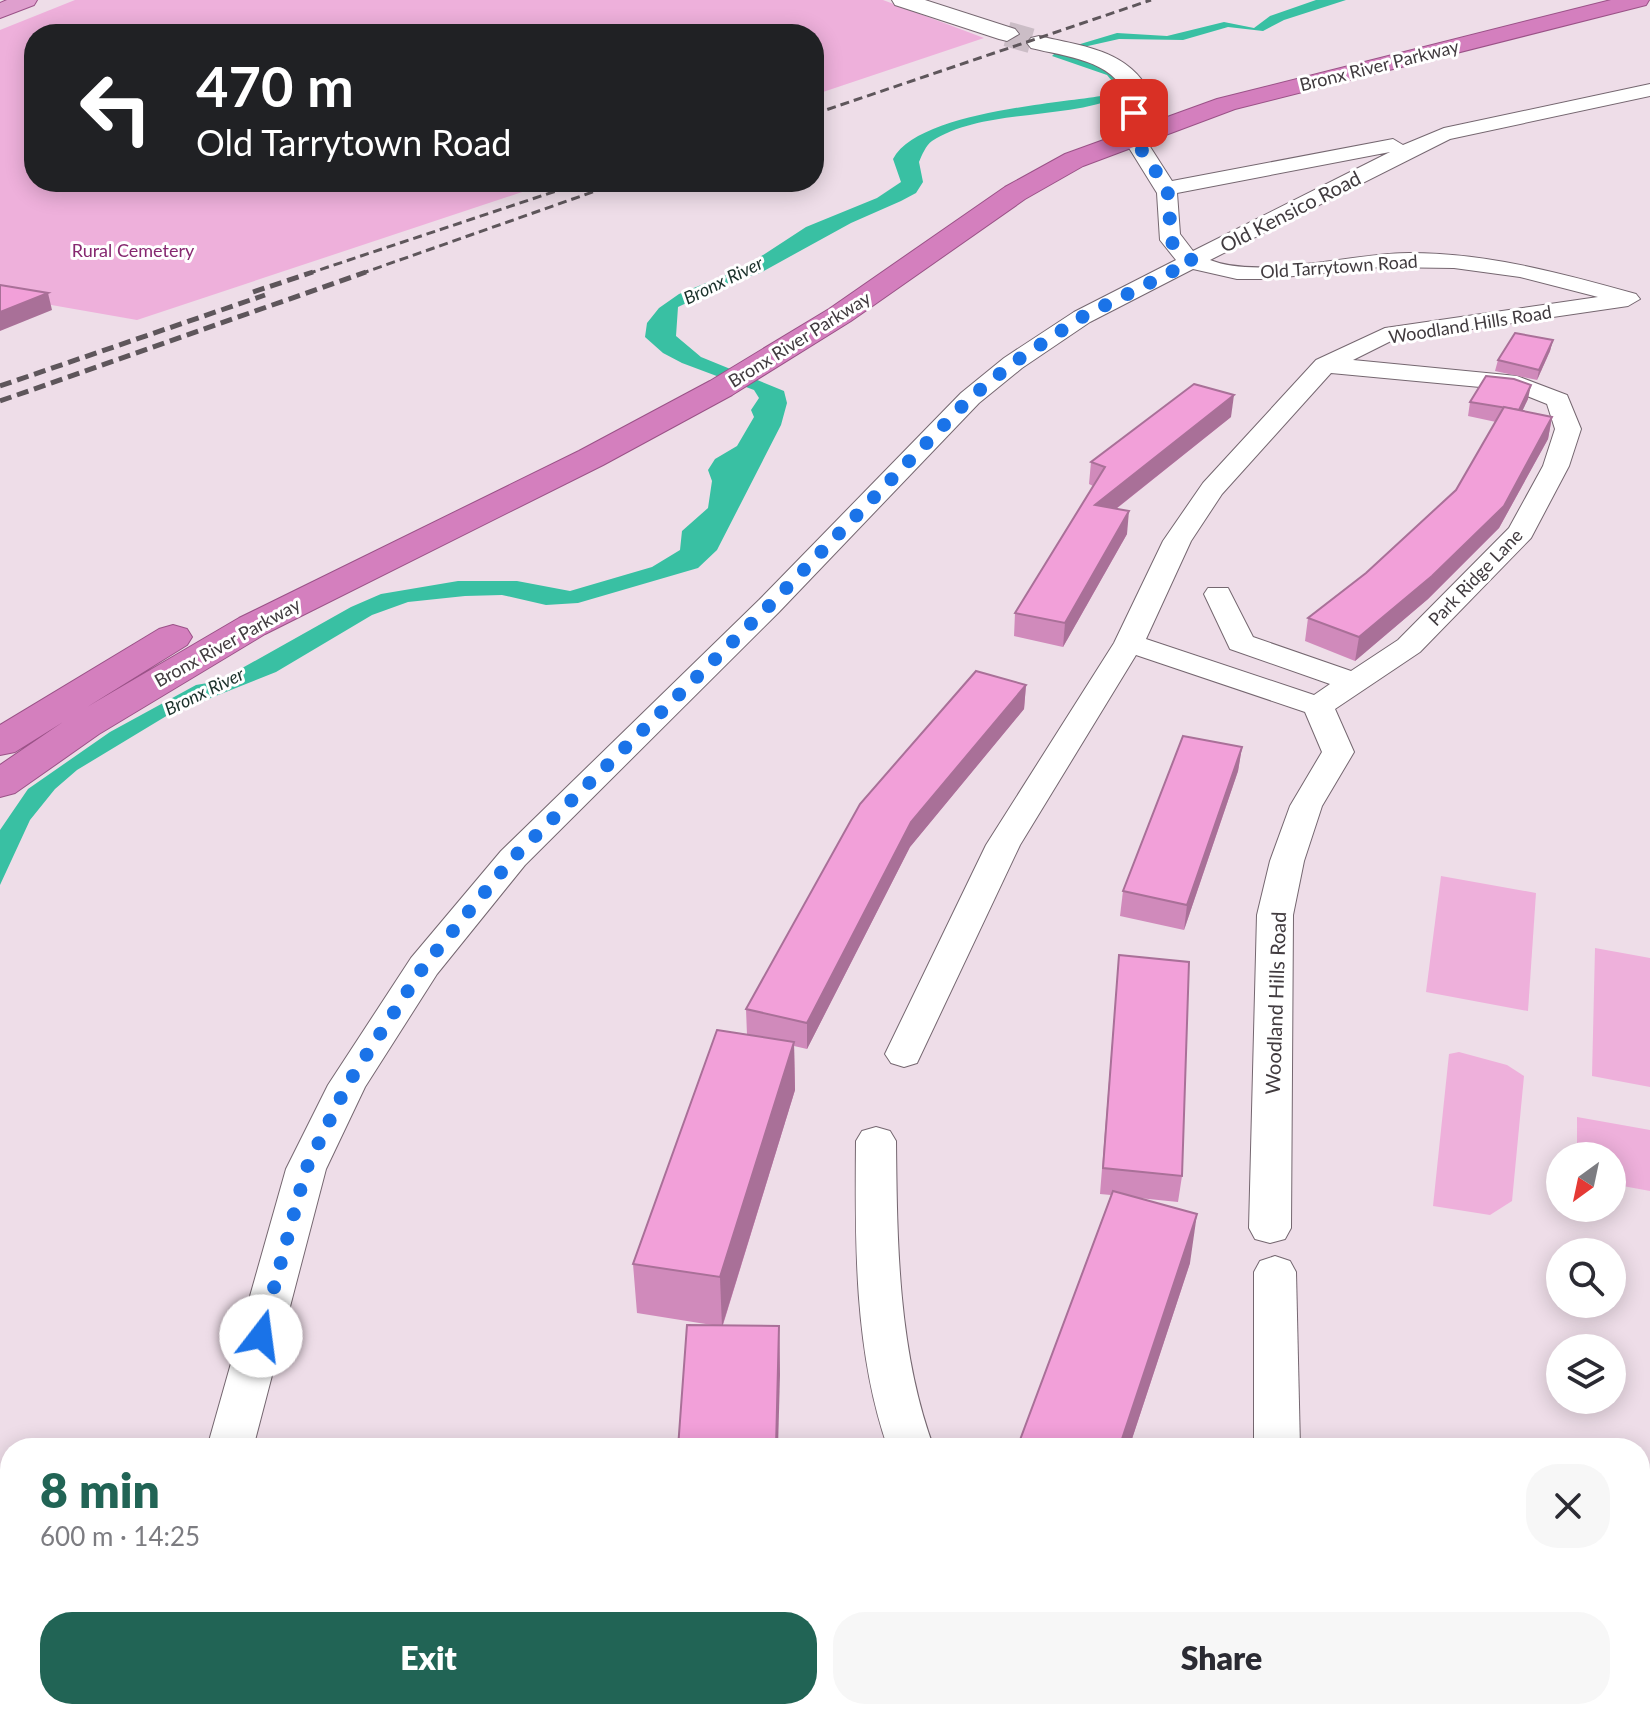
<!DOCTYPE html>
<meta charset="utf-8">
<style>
body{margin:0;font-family:Lato,sans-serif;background:#f7f7f7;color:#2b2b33;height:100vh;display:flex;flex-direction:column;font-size:30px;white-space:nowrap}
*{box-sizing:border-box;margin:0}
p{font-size:26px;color:#7c7c81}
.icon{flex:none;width:44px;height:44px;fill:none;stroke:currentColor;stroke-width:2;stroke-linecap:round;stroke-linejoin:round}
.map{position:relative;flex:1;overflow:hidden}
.panel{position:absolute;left:0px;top:1438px;width:1650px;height:282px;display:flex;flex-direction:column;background:#fff;border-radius:32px 32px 0 0;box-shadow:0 4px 20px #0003}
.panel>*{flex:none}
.top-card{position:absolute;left:24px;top:24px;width:800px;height:168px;border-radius:32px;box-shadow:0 4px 20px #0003;background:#202124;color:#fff;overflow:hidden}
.needle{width:52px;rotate:213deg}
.controls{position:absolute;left:1546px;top:1142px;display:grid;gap:16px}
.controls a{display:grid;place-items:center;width:80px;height:80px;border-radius:50%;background:#fff;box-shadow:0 4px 20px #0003;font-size:40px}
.pin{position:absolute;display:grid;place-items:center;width:68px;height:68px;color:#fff;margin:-34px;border-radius:16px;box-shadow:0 4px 12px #0006}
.me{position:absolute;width:88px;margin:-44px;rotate:15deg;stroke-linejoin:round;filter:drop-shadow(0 0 6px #0008)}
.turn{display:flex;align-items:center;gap:28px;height:168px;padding:0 40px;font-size:36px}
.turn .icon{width:104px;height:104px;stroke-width:2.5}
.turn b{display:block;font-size:56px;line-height:68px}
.round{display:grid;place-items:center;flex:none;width:84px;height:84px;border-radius:32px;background:#f7f7f7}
.summary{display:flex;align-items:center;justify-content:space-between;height:136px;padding:0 40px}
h1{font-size:48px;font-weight:800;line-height:60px;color:#216455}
.action{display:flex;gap:16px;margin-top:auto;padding:16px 40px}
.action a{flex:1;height:92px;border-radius:32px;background:#216455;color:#fff;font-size:32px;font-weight:800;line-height:92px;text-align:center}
.action a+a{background:#f7f7f7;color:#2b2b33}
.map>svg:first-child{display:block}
</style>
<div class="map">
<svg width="1650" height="1719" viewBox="0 0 1650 1719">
<rect width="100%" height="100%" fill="#eedde8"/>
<g fill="#eeb0db">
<path d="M75,0H883L984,38L814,95V34H34V182H552L137,320L0,296V30Z"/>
<path d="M1441,876L1536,893L1528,1011L1426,992Z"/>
<path d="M1595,948L1650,958V1087L1592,1076Z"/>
<path d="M1459,1052L1507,1065L1524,1076L1512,1201L1490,1215L1433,1206L1449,1054Z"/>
<path d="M1577,1117L1650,1130V1191L1612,1184V1156H1577Z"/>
<path d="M1650,1552V1719H1550L1549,1710H1640V1553Z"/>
</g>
<path fill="#39c0a3" d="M1316,0H1346L1284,20L1263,31L1228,27L1183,40L1119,39L1079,48L1071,56C1090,63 1118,69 1124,89L1120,97C1063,120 982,109 932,141C926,145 922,155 919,162L923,182L916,193L901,201L851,223L760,273L733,281L678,307L676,336L701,357L784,391L787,403L781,425L717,550L698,568L578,603L546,605L502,595L465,596L408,602L372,615L276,672L168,715L77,770L55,789L30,820L0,885V830L28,789L110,732L196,685L219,681L351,607L381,594L458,581H517L570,591L652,567L680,550L682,531L708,508L712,481L708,470L715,459L737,446L754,417L751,410L759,398L754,390L682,363L663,353L645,337L647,323L659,308L679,294L743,268L806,227L877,198L901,182L893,159C918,113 1051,104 1101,96L1112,81L1107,75L1052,56L1057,51L1117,33L1167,36L1224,22L1254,28L1270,16Z"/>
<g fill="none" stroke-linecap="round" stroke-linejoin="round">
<path stroke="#cbbdc6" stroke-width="25" stroke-dasharray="25 13" stroke-linecap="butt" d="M1007,34L1039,43"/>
<g stroke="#756770" stroke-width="2">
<g id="minor">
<path d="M1650,84V96L1450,139L1210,260C1260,280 1353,253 1409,253C1488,253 1561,273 1636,294L1640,299L1628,306L1391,341L1353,360L1517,376L1567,395L1581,429L1569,466L1531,538L1420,652L1335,709L1354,752L1322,806L1304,861L1293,915L1291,1228L1285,1239L1270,1243L1255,1239L1249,1228L1257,915L1270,861L1290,806L1322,752L1305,712L1136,655L1020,845L917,1063L904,1067L891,1063L885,1054L986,845L1114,643L1163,541L1203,483L1316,360L1385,328L1598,297L1520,277L1454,268L1380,267L1266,279H1237L1193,269L1090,322L1022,368L979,403L779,612L525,865L437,974L365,1087L326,1169L253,1448H207L286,1169L328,1085L411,958L501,851L759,600L961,393L1004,358L1074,312L1176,260L1160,240L1157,193L1126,143L1123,135L1126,131H1140L1172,181L1393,139L1403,145L1444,128ZM1390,152L1193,251L1180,234L1177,193ZM1331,373L1512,390L1547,404L1555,429L1543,466L1509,528L1398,640L1351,671L1253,637L1228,588H1208L1204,594L1230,649L1330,684L1314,695L1146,639L1191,541L1222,494Z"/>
<path d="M876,1127L890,1131L896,1141C897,1243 898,1352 934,1448H888C854,1352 855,1242 856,1141L862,1131Z"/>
<path d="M1275,1256L1290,1261L1296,1272L1300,1448H1254V1272L1260,1261Z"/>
<path d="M122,1710H172L169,1719H119Z"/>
<path d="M1289,1710H1339L1340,1719H1290Z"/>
</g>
</g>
<g stroke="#756770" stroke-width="2">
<g id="tertiary">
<path d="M892,0H925L1015,29L1019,34L1007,41L999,39L895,5Z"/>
<path d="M1039,36C1085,47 1131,50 1152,97L1142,140H1124C1115,128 1123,110 1128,97C1111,59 1067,57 1031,48L1027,43L1031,38Z"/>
</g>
</g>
<g stroke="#9a5287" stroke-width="2">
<path id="primary" d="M7,0H37L34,5L0,18V3Z"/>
</g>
<g stroke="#9a5287" stroke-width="2">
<path id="trunk" d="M1611,0H1649L1646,5L1235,109L1083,166L1025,199L851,321L732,395L603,465L265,634L99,734L15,793L0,797V765L63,722L15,752L0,755V725L159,629L173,625L187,629L192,637L187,645L87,707L239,618L579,451L710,381L829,309L1005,187L1065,154L1217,99Z"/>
</g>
<use href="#minor" fill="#fff" fill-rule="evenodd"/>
<use href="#tertiary" fill="#fff" fill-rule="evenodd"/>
<use href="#primary" fill="#df9fce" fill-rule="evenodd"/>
<use href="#trunk" fill="#d47fbe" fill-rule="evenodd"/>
<g stroke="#5e565b" stroke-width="3" stroke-dasharray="9 5" stroke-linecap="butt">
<path d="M814,114L1151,0"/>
<path d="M307,274L583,182"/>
<path d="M360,274L621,182"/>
</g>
<g stroke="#5e565b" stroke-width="5" stroke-dasharray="12 6" stroke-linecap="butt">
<path d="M253,292L313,272"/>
<path d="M0,386L265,295"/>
<path d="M0,401L366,272"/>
</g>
</g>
<g fill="#d08abb">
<path d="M1553,340L1550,351L1537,380L1495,371L1498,360Z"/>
<path d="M1528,399L1522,411L1552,417L1548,439L1499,528L1428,599L1355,661L1305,641L1308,618L1366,573L1456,490L1496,422L1468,416L1470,402Z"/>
<path d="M1231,417L1116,509L1127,534L1063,647L1014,636L1015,613L1093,486L1089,484L1091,462Z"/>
<path d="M1026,685L1024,709L910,847L807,1049L794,1046L795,1090L723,1325L779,1326L780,1375L712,1325L637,1313L633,1264L747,1035L746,1009Z"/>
<path d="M1242,747L1238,771L1184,930L1120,916L1123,891Z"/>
<path d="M1119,955L1182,1176L1178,1202L1139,1198L1190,1263L1129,1448H1017L1111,1195L1100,1194Z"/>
<path d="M1154,1710H1269L1268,1719H1153Z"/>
<path d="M1473,1710H1530L1531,1719H1473Z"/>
</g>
<g fill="#a97098">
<path d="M48,293L52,310L0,331V312Z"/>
<path d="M1553,340L1550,351L1537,380L1539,370Z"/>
<path d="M1531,385L1528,399L1515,426L1518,411Z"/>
<path d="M1234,395L1231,417L1093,527L1095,505Z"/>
<path d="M1552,417L1548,439L1499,528L1428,599L1355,661L1359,637Z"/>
<path d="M1129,511L1127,534L1063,647L1065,623Z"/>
<path d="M1026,685L1024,709L910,847L807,1049V1023L911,822Z"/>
<path d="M1242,747L1238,771L1184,930L1187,905Z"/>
<path d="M794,1042L795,1090L722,1327L720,1277Z"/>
<path d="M1197,1214L1190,1263L1129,1448H1119Z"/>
<path d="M779,1326L780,1375L778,1448H776Z"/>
<path d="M27,1710H43L38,1719L26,1712Z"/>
</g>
<g fill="#f2a0d9" stroke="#a97098" stroke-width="2">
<path d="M0,285L48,293L0,312Z"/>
<path d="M1515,333L1553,340L1539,370L1498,360Z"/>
<path d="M1486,376L1514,379L1531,385L1519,410L1470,402Z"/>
<path d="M1194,384L1234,395L1095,505L1129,511L1065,623L1015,613L1105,467L1091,462Z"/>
<path d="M1504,407L1552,417L1504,506L1432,576L1359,637L1308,618L1366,573L1456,490Z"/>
<path d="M976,671L1026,685L911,822L807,1023L746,1009L860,804Z"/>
<path d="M1183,736L1242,747L1187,905L1123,891Z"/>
<path d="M1119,955L1189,962L1182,1176L1103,1168Z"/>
<path d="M717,1030L794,1042L720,1277L633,1264Z"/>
<path d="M1113,1191L1197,1214L1119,1448H1017Z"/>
<path d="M687,1325L779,1326L776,1448H678Z"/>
<path d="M0,1663L10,1665V1710H27L26,1712L54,1717L53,1719H0Z"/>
<path d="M838,1710H948L946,1719H836Z"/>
<path d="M1158,1710H1269L1268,1719H1157Z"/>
<path d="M1476,1710H1530L1531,1719H1477Z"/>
</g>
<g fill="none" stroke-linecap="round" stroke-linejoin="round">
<path stroke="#1a73e8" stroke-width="14" stroke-dasharray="0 25.2" d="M261,1336L306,1169L347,1085L424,966L513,858L769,606L970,398L1013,363L1082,317L1193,261C1186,256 1177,251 1173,244C1166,231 1171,220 1170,206C1168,169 1133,164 1134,113"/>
</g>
<g text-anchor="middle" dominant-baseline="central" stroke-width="6" stroke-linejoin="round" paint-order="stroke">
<g font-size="18" fill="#413b3f" stroke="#fff">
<text transform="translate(1379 65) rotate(-14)">Bronx River Parkway</text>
<text transform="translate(1339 266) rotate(-4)">Old Tarrytown Road</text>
<text transform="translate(1470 324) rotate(-9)">Woodland Hills Road</text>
<text transform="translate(799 339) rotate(-32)">Bronx River Parkway</text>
<text transform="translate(1475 577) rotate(-46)">Park Ridge Lane</text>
<text transform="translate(227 642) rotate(-29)">Bronx River Parkway</text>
</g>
<g font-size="18" fill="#862870" stroke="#fff">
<text x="133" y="250">Rural Cemetery</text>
</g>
<g font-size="18" font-style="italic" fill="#1a302a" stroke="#fff">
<text transform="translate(723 280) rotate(-26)">Bronx River</text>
<text transform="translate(204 691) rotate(-26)">Bronx River</text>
</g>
<g font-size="20" fill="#413b3f" stroke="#fff">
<text transform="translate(1290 211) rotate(-27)">Old Kensico Road</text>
<text transform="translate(1275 1003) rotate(-88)">Woodland Hills Road</text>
</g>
</g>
</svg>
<div class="controls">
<a><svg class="needle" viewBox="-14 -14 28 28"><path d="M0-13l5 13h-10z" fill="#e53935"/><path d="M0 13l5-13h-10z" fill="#7c7c81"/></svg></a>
<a><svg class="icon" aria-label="search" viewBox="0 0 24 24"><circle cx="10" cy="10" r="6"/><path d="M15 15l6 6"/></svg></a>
<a><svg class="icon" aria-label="layers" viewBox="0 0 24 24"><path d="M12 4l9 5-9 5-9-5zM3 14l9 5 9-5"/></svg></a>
</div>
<div class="pin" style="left:1134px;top:113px;background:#d93025"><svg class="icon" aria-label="arrive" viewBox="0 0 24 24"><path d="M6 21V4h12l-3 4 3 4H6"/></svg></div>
<svg class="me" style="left:261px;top:1336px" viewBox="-20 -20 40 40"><circle r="19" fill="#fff"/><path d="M0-13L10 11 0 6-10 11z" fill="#1a73e8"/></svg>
<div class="top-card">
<div class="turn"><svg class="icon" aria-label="left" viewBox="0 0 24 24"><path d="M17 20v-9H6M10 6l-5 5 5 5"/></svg><div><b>470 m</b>Old Tarrytown Road</div></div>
</div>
<section class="panel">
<div class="summary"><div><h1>8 min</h1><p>600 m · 14:25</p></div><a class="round"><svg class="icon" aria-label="close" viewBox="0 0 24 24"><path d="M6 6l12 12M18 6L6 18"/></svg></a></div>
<div class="action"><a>Exit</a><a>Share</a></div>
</section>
</div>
